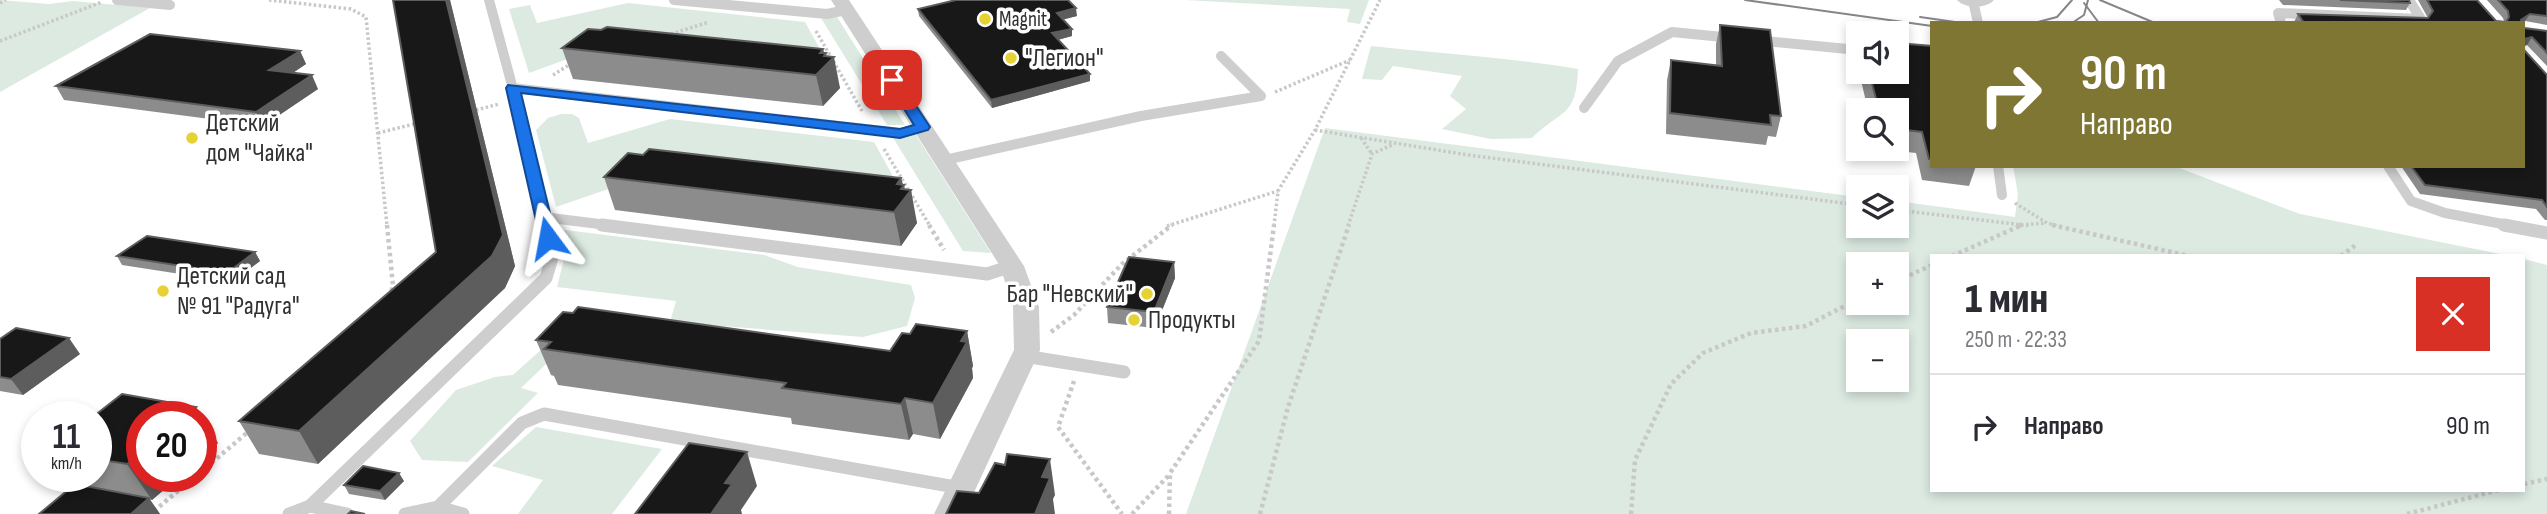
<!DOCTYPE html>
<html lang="ru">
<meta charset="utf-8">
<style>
body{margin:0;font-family:"Sofia Sans Condensed",sans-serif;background:#f2f2f3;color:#2b2b33;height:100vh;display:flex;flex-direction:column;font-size:26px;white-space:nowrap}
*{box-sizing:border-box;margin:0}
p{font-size:23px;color:#7c7c81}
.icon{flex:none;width:38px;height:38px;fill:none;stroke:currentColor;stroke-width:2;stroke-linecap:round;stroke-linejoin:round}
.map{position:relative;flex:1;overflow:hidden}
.details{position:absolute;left:1930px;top:254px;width:595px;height:238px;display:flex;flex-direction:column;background:#fff;border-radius:0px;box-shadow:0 4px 10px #0003}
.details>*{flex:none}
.guide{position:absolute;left:1930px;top:21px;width:595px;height:147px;border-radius:0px;box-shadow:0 4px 10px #0003;background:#807633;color:#fff;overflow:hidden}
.tools{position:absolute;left:1846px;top:21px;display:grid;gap:14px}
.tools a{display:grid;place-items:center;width:63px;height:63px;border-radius:0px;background:#fff;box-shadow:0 4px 10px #0003;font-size:35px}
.speed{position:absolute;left:21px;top:401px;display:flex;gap:14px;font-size:35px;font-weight:700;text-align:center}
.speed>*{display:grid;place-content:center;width:91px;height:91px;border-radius:50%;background:#fff;box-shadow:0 4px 10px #0003;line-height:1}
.speed small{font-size:18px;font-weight:400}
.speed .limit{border:10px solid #d22;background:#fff;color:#111}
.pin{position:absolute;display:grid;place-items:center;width:60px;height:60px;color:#fff;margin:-30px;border-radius:14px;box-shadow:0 4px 10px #0006}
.me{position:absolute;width:77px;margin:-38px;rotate:347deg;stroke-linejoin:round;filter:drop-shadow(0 0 5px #0008)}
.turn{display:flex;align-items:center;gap:24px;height:147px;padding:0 35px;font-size:32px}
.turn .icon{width:91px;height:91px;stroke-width:2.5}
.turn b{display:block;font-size:49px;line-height:60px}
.round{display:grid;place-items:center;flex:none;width:74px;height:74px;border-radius:0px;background:#f2f2f3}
.headline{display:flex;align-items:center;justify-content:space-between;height:119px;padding:0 35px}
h1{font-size:42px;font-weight:800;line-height:52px}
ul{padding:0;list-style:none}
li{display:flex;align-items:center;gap:21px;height:105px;padding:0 35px;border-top:2px solid #e1e1e2}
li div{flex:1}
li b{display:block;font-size:26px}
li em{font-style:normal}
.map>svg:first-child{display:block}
</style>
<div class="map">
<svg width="2547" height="514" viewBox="0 0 2547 514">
<rect width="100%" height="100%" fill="#fff"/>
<g fill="#dceae2" fill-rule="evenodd">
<path d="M0,0L49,4L73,1L150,8L0,92Z"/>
<path d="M1185,0H1369L1360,24L1347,22L1350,9Z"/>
<path d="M628,3L805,22L835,76L573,57L529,73L509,9L530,5L537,23Z"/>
<path d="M837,17L905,125H887L821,18Z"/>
<path d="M1371,46C1440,54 1510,57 1578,69C1576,118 1563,108 1532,138L1491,139L1442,129L1466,109L1450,96L1462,76L1393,66L1382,80L1362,79Z"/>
<path d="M561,114H572L579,118L588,143L670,119L874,142L909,205L649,175L556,207L536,130L548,118Z"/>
<path d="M1325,128L1858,197V226H1897V201L2015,217L2018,194L2013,166H2174L2300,214L2505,255L1932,256V490H2524V259L2547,265V514H1186ZM1858,264H1897V303H1858ZM1858,341H1897V380H1858Z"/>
<path d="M914,132L991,253L963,251L892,136Z"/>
<path d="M558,229L764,255L798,267L911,285L915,298L907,326L863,337L670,322L676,301L557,287L566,251Z"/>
<path d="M566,345L521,388L538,393L468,462L422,460L410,441L456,390L495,377L513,375L544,347Z"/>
<path d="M536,427L662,449L612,514H518L543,480L492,466Z"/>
</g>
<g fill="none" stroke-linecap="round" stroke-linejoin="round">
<g stroke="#c8c8c8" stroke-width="3.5" stroke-dasharray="2.5 2.5" stroke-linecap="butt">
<path d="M269,0L351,9L366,17L387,226"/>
<path d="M0,3L6,0"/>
<path d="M816,31L862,111"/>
<path d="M671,34L709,22"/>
<path d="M0,41L102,2"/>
<path d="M553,75L572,63"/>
<path d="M1275,92L1350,60"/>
<path d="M476,110L499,104"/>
<path d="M1315,130L1468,155L1858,205"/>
<path d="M378,133L418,123"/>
<path d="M1361,138L1372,154"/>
<path d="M884,149L930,226"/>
<path d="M2015,203L2047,223L2058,226"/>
<path d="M1897,210L2023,225L2046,223"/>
<path d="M1167,226L1278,191"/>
<path d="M1274,226L1278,191L1315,130L1380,0"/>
<path d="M1348,226L1372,154L1394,144"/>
<path d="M2019,226L2022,225"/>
</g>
<g stroke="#c8c8c8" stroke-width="4.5" stroke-dasharray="3.5 3.5" stroke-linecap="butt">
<path d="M387,225L393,286L391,292"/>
<path d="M929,225L944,250"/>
<path d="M2019,225H2028"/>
<path d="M2052,225L2189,256"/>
<path d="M1952,256L2022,225"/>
<path d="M2341,256L2357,244"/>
<path d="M1897,281L1932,265"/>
<path d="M1051,332L1074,315L1122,264L1172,225"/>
<path d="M1074,381L1058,427L1122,514"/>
<path d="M201,472L249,431"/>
<path d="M2524,484L2547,479"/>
<path d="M154,511L196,476"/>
<path d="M1132,514L1170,474"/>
<path d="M1169,514L1170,473L1259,341L1274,225"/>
<path d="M1260,514L1288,407L1349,225"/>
<path d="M1631,514L1635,460L1671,384L1703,353L1751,333L1806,326L1858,299"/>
<path d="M2407,514L2499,490"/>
</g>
<g stroke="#cecece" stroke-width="10">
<path d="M117,0L170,5"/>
<path d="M489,0L516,100L545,226"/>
<path d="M674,0L827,14L846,10"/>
<path d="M1973,1L1978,23"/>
<path d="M2281,23L2278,13L2421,19L2409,0"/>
<path d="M1754,40L1858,50"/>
<path d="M513,88L900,133L923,127"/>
<path d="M1584,108L1618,61L1672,32L1733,38"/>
<path d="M945,160L1141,116L1261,96L1221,56"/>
<path d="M1998,166L2002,195"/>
<path d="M2388,166L2411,201L2445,213L2513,226"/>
<path d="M543,217L615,226"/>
</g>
<g stroke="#cecece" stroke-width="13">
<path d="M602,225L987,274L1012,266"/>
<path d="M2504,225L2547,233"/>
<path d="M1024,356L1124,372"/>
<path d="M310,506L546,278L552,258L544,225"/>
<path d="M438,507L463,514"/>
<path d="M289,514L310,506L347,514"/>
<path d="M405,514L438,507L522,423L544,414L961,488"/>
</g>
<g fill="#cecece" fill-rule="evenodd">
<path d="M831,0H849L1024,266L1039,307L1040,350L964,514H934L1014,350L1013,307L1000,266Z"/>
<path d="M1957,0H1994C1986,9 1965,9 1957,0Z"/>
</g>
<g stroke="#868686" stroke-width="2">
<path d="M1745,0L1932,26"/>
<path d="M2100,0L2155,23"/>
<path d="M2084,3L2099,23"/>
<path d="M1920,17L1962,23"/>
<path d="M2034,23L2057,17L2072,0"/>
<path d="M2072,23L2084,15L2088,0"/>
</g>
</g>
<g fill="#8c8c8c">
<path d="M393,0H450L515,266L505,288L318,464L259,454L239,421L436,252Z"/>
<path d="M2279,0H2409L2410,3L2406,10L2283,5Z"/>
<path d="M2418,0H2477L2496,21H2504L2503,18L2487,0H2547V25L2525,21L2523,23H2295L2294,22L2298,14L2428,18Z"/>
<path d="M918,9L1077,16L1063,19L1072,36L1058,40L1090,74V81L992,108L919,16Z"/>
<path d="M1720,25L1781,116L1776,137L1768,136L1766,145L1666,134L1667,80L1671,60L1716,65V44Z"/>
<path d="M2524,26V28L2547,31V66L2527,45L2524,46Z"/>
<path d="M1932,46V166H1976L1969,186L1922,180L1916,153L1880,149H1897V110H1868L1859,72H1897Z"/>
<path d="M562,48L824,53L840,88L823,106L573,79Z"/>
<path d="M1858,48V71L1855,59Z"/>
<path d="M300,51L306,64L293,73L318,89L263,126L64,100L56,86Z"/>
<path d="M2547,75V220H2545L2536,209L2420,194L2401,166H2524Z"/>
<path d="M604,177L901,178L903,185H904L917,223L901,246L615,210Z"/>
<path d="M255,252L260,261L232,282L122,265L117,256Z"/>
<path d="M1174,262L1175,278L1155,328L1108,323L1107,307Z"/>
<path d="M967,331L973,366L972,368L973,378L940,439L913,434L909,440L792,424L791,418L558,385L554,376L551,375L536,340L890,351Z"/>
<path d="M0,339L80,354L23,395L0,391Z"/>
<path d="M96,416L218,443L142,476H180L152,500H150L160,514H39L75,485L69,476H96Z"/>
<path d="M404,481L385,500L349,494L344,485Z"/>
</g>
<g fill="#5d5d5d">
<path d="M446,0H450L515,266L505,288L318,464L299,431L492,256Z"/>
<path d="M1076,8L1077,16L1058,21L1057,13Z"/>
<path d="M2530,14L2525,21L2523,23H2519L2521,20Z"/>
<path d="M1072,29V36L1053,41L1052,33Z"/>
<path d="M2532,37L2527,45L2524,46V39Z"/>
<path d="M823,49L825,55L826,53L828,63L834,57L840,88L823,106L816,75L820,53Z"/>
<path d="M300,51L306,64L276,84L269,70Z"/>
<path d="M1090,74V81L992,108L991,100Z"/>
<path d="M312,75L318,89L263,126L256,112Z"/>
<path d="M901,178L906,196L911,190L917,223L901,246L894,212L897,184Z"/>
<path d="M255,252L260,261L232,282L227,273Z"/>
<path d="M1174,262L1175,278L1155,328L1154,312Z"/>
<path d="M967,331L973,366L972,368L973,378L940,439L933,403L961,341Z"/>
<path d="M69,338L80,354L23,395L11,379Z"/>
<path d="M905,398L913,434L909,440L901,404Z"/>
<path d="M196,407L218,443L201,458V416H184Z"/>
<path d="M142,452V476H180L152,500L127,464Z"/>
<path d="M747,452L757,486L741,510L742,514H711L725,483Z"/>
<path d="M1050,459L1055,495L1053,499L1055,514H1035L1042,477Z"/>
<path d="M399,473L404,481L385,500L380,491Z"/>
<path d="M149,498L160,514H131Z"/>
</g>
<g fill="#181818" stroke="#5d5d5d" stroke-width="2">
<path d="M393,0H446L503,235L492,256L299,431L239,421L436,252Z"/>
<path d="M956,0H1068L1076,8L1057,13L1072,29L1052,33L1090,74L991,100L918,9Z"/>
<path d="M2340,0H2409L2410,3Z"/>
<path d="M2427,0H2477L2496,21L2506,22L2509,17L2508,11L2498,0H2547V16L2530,14L2521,20L2522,23H2304L2298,14L2428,18L2433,11Z"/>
<path d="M1720,25L1770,30L1781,116L1770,115L1771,125L1670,113L1671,60L1722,66Z"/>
<path d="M2524,26V28L2547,31V53L2532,37L2524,39Z"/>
<path d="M607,27L823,49L820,53H826L824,56L834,57L816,75L562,48L588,29L601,30Z"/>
<path d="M150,34L300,51L269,70L312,75L256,112L56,86Z"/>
<path d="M1897,43L1932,46V159H1929L1922,132L1897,129V110H1879L1869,72H1897Z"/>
<path d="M2524,50L2547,75V207L2542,200L2425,185L2411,166H2524Z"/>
<path d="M649,149L901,178L897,184L904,185L901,189L911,190L894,212L604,177L628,153L643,155Z"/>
<path d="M147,236L255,252L227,273L117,256Z"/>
<path d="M1129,257L1174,262L1154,312L1107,307Z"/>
<path d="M578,307L890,351L902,333L910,334L916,324L967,331L961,341L967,342L933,403L905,398L901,404L782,388L786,383L544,349L551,342L536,340L563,312L573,313Z"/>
<path d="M16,328L69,338L11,379L0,377V339Z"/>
<path d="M122,394L196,407L184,416H142V452L127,464L96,459V416H94Z"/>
<path d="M689,443L747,452L725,483L732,484L711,514H635Z"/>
<path d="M1007,454L1050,459L1042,477L1050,478L1035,514H946L957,491L979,493L995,463L1005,465Z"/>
<path d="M363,466L399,473L380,491L344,485Z"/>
<path d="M75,484L149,498L131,514H39Z"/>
<path d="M351,511L365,514H348Z"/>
</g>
<path fill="#1a73e8" stroke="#114b97" stroke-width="2" d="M892,77L899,80L930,127L928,130L900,138L521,93L556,238L548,242L540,238L506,88L508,85L900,129L914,125L886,80Z"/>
<g fill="#e7d234" stroke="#fff" stroke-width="2.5">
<circle cx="985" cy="19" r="7"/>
<circle cx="1011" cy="58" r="7"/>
<circle cx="192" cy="138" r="7"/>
<circle cx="163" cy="291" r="7"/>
<circle cx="1147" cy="294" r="7"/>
<circle cx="1134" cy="320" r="7"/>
</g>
<g text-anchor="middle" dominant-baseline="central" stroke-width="7" stroke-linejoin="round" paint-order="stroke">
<g font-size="21" fill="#313131" stroke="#fff" text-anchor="start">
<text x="999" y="19">Magnit</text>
</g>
<g font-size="26" fill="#313131" stroke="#fff" text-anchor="start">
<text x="1025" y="58">"Легион"</text>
<text x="206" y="123">Детский<tspan x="206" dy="30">дом "Чайка"</tspan></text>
<text x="177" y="276">Детский сад<tspan x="177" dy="30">№ 91 "Радуга"</tspan></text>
<text x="1133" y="294" text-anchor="end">Бар "Невский"</text>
<text x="1148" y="320">Продукты</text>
</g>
</g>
</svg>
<div class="tools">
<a><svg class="icon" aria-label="sound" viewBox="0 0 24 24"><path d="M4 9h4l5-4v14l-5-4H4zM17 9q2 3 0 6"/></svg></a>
<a><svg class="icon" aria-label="search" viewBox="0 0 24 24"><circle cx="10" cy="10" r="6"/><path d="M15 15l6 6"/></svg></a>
<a><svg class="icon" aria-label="layers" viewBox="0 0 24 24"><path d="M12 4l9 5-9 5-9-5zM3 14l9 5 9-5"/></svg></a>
<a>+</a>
<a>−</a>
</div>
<div class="speed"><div>11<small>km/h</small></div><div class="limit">20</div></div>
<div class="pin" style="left:892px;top:80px;background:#d93025"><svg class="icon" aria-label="arrive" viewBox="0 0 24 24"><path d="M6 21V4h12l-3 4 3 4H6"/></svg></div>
<svg class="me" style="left:548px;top:238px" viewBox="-20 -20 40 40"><path d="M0-17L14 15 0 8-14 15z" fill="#1a73e8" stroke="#fff" stroke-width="4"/></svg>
<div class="guide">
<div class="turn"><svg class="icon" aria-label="right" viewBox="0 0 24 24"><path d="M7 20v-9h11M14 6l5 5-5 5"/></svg><div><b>90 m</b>Направо</div></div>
</div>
<section class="details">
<div class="headline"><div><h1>1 мин</h1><p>250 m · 22:33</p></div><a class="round" style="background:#d93025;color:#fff"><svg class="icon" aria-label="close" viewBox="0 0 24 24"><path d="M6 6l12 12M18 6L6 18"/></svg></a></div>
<ul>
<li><svg class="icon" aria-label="right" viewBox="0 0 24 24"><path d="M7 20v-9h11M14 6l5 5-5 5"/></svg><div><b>Направо</b></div><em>90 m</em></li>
</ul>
</section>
</div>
